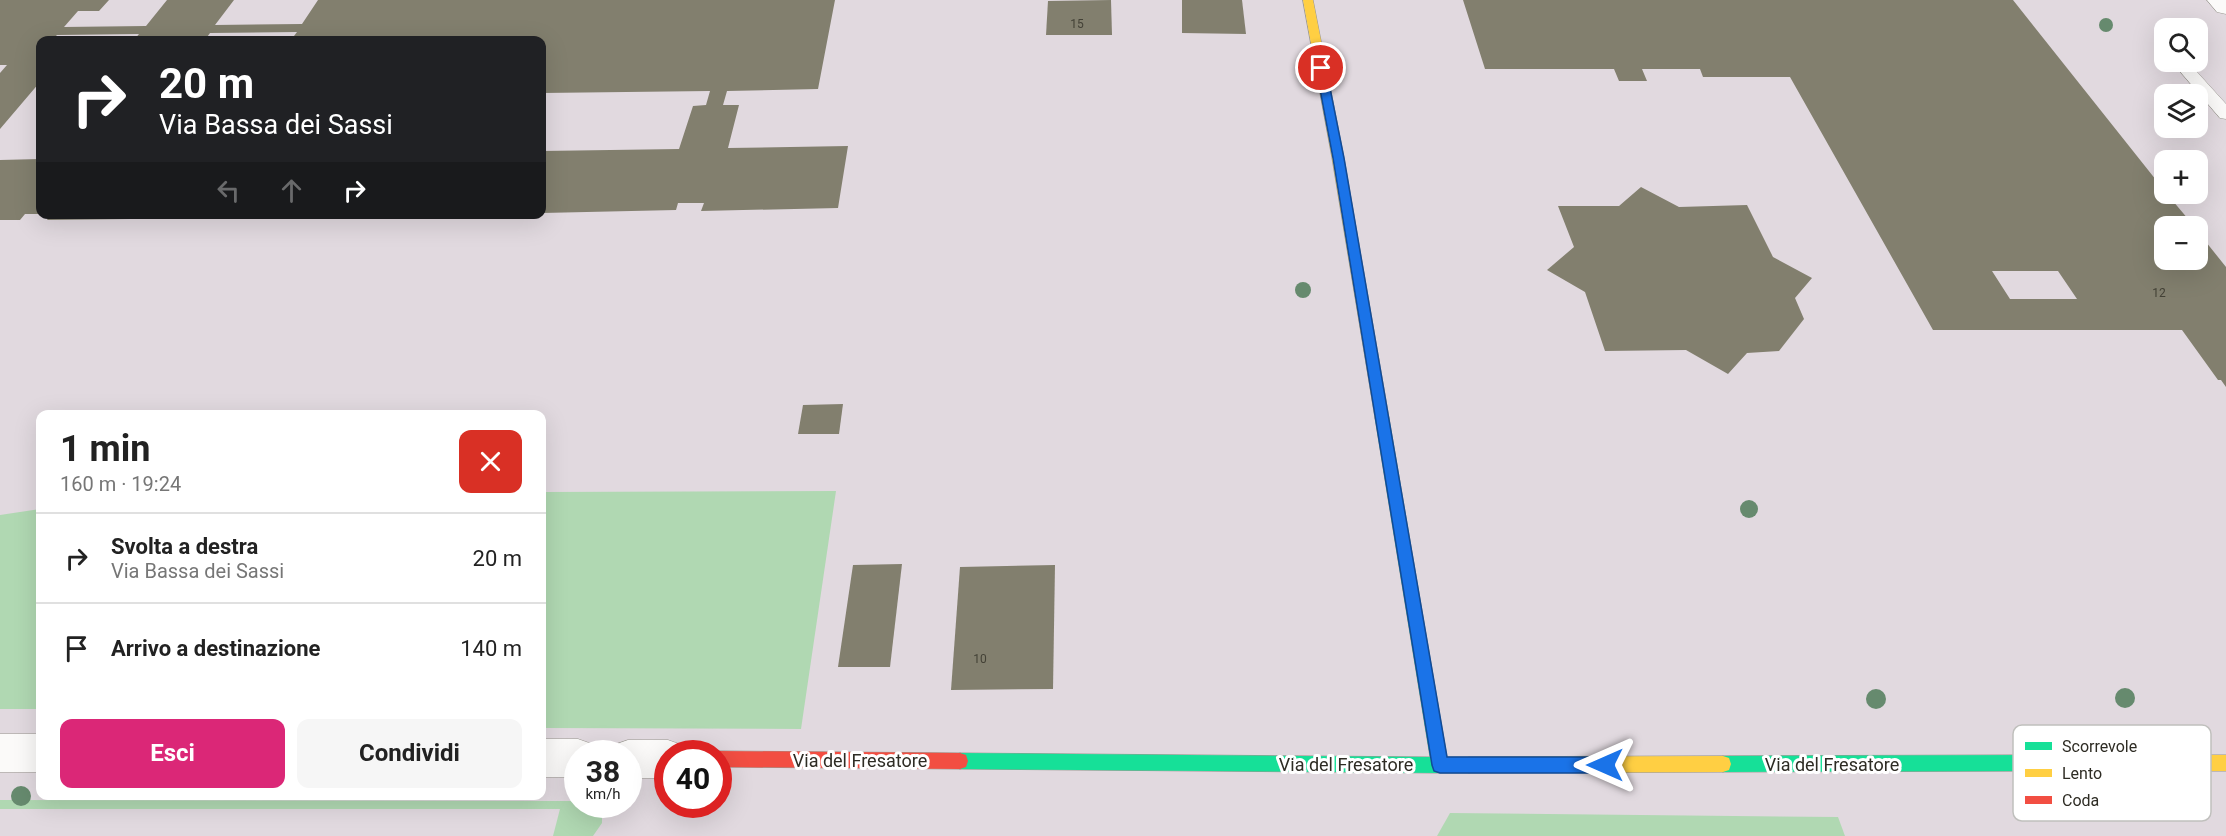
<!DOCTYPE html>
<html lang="it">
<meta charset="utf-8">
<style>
body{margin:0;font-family:Roboto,sans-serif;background:#f6f6f6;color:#222;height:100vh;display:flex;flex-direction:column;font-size:22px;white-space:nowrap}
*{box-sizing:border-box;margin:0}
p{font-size:20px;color:#767676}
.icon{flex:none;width:33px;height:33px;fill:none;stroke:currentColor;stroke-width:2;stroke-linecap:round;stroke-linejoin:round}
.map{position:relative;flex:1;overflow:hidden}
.drawer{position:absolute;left:36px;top:410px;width:510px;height:390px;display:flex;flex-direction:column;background:#fff;border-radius:12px;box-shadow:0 6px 24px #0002}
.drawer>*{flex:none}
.banner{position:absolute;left:36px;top:36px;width:510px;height:183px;border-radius:12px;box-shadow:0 6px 24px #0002;background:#202124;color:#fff;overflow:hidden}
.fabs{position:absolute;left:2154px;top:18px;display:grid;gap:12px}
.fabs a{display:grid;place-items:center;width:54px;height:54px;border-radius:12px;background:#fff;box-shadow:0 6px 24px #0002;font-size:30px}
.speed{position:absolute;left:564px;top:740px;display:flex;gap:12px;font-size:30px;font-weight:700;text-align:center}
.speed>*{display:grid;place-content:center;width:78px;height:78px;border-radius:50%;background:#fff;box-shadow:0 6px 24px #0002;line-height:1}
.speed small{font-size:15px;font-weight:400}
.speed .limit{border:9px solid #d22;background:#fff;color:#111}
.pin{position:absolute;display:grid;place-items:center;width:51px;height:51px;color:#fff;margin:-26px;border:3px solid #fff;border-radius:50%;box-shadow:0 2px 6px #0007}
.me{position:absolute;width:66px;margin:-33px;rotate:270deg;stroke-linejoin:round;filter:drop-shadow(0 0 4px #0008)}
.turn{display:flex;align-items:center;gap:21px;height:126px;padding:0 24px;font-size:27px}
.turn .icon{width:78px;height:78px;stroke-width:2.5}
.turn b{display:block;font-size:42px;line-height:51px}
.lanes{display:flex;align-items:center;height:57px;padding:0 24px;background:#0003;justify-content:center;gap:30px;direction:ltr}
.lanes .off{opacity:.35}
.round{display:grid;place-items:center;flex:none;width:63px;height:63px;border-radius:12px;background:#f6f6f6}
.overview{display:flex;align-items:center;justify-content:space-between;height:102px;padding:0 24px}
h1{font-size:36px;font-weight:700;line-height:45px}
.action{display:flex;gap:12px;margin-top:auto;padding:12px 24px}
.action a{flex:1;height:69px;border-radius:12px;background:#db2777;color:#fff;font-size:24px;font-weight:700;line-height:69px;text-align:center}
.action a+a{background:#f6f6f6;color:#222}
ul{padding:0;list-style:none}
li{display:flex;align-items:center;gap:18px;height:90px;padding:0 24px;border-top:2px solid #e0e0e0}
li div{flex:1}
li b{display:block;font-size:22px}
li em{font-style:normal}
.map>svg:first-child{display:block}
</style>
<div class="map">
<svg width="2226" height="836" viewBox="0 0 2226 836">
<rect width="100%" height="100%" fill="#e2e0d5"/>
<path fill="#e1d9df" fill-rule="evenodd" d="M0,0H2226V836H0ZM2164,28H2198V62H2164ZM40,40H542V214H40ZM2164,94H2198V128H2164ZM2164,160H2198V194H2164ZM2164,226H2198V260H2164ZM40,414H542V795H40ZM578,753H628V804H578ZM668,753H718V804H668Z"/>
<g fill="#b0d8b2">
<path d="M836,491L801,729L542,728V492Z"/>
<path d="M40,509V709H0V515Z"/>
<path d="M0,800L577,801L578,804H602V823L593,836H553L560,809H0Z"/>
<path d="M1450,813L1838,817L1845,836H1437Z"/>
</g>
<g fill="#827f6e" fill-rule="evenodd">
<path d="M0,0H109L99,11H78L64,27L146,26L167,0H234L215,25L302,24L318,0H835L818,89L727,91L723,105H739L728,148L848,146L838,208L701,211L704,203H678L676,210L542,213V151L679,149L693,106L706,105L710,91L542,93V40H291L297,32L210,33L205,40H134L139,34L57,35L52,40H40V82L0,129V73L7,65H0Z"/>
<path d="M1111,0L1112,35H1046L1048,1Z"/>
<path d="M1182,0H1242L1246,34L1182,33Z"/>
<path d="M1463,0H2013L2164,190V194H2167L2194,226H2164V260H2198V232L2226,267V387L2221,380H2218L2182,330H1933L1790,77H1703L1700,69H1642L1647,81H1619L1614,69H1485ZM1992,271H2058L2077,299H2010Z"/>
<path d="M40,159V214H25L20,220H0V160Z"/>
<path d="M1641,187L1679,207L1747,205L1773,257L1812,278L1795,298L1804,319L1779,351L1747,353L1728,374L1686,350L1605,351L1585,292L1547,270L1574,247L1558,206H1619Z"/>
<path d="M51,214H303V217L47,220Z"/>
<path d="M843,404L839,434H798L803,405Z"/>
<path d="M902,564L890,667H838L853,565Z"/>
<path d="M1055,565L1053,689L951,690L960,567Z"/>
</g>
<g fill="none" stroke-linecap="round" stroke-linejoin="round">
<g stroke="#99978f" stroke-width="1">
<path id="lane" d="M2172,62H2188L2226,104V119L2220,118Z"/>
</g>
<g stroke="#99978f" stroke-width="1">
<g id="street">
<path d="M2207,0H2226V14L2217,12Z"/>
<rect x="0" y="734" width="40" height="38"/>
<path d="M542,739H578L592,744L596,753H578V777H542Z"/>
<path d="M628,740H668L682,745L686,753H668V778H628V753H610L614,745Z"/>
</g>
</g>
<g stroke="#99978f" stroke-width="1">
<g id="fast">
<path d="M1382,413L1387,414L1389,418L1447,757H1469L1475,759L1477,765L1475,771L1469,773H1440L960,769L954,767L952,761L954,755L960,753L1430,757L1375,418L1377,414Z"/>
<path d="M2048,755L2054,757L2056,763L2054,769L2048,771L1723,772L1717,770L1715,764L1717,758L1723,756Z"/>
</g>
</g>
<g stroke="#99978f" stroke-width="1">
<g id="slow">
<path d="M1303,0H1313L1344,158L1389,418L1387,422H1377L1375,418L1332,158Z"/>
<path d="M2048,755H2226V771H2048L2042,769L2040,763L2042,757Z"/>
<path d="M1723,756L1729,758L1731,764L1729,770L1723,772L1469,773L1463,771L1461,765L1463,759L1469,757Z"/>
</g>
</g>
<g stroke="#99978f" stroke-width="1">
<path id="jam" d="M718,751L960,753L966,755L968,761L966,767L960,769L718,767V753H713Z"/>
</g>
<use href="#lane" fill="#fbfaf9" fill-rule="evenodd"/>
<use href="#street" fill="#fbfaf9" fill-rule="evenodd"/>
<use href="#fast" fill="#16e098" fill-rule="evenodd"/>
<use href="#slow" fill="#ffcf43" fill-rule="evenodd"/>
<use href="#jam" fill="#f24e42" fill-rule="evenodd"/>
</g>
<g fill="#668a6e">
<circle cx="2106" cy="25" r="7"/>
<circle cx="1303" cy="290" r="8"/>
<circle cx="1749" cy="509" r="9"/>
<circle cx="2125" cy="698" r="10"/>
<circle cx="1876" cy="699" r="10"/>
<circle cx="21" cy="796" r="10"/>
</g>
<path fill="#1a73e8" stroke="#114b97" stroke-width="1.5" d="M1321,64L1326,68L1344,158L1447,757H1605L1611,759L1613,765L1611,770L1605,773H1440L1434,771L1432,765L1333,158L1316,68Z"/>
<g text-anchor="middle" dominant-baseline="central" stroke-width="6" stroke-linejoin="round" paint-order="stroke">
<g font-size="12" fill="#434136">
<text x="1077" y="24">15</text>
<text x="2159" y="293">12</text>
<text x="980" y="659">10</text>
</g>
<g font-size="18" fill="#2e2c24" stroke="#fff">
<text x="860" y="760">Via del Fresatore</text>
<text x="1346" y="764">Via del Fresatore</text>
<text x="1832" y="764">Via del Fresatore</text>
</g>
</g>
<rect x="2013" y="725" width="198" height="96" rx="9" fill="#fff" stroke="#c0c0bd" stroke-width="1.5"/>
<rect x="2025" y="742" width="27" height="8" fill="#16e098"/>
<rect x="2025" y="769" width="27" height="8" fill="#ffcf43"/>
<rect x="2025" y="796" width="27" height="8" fill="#f24e42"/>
<g font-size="16" fill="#2e2c24">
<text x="2062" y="752">Scorrevole</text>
<text x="2062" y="779">Lento</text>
<text x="2062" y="806">Coda</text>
</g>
</svg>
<div class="fabs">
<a><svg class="icon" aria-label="search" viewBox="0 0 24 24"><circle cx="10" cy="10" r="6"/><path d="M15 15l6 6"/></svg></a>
<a><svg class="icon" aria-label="layers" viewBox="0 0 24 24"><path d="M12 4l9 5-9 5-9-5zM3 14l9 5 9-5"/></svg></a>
<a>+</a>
<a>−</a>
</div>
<div class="speed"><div>38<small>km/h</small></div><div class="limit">40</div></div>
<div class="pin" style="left:1321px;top:68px;background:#d93025"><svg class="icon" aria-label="arrive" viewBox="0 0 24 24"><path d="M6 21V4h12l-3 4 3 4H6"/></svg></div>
<svg class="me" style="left:1605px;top:765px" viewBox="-20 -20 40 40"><path d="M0-17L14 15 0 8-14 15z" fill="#1a73e8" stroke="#fff" stroke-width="4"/></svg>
<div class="banner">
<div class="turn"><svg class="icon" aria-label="right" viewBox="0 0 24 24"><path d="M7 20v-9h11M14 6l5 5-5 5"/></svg><div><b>20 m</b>Via Bassa dei Sassi</div></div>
<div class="lanes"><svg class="icon off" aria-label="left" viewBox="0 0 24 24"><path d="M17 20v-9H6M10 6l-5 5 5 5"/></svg><svg class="icon off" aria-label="ahead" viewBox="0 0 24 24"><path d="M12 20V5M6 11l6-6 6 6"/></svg><svg class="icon" aria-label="right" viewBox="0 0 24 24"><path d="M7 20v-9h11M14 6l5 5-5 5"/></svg></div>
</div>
<section class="drawer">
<div class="overview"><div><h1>1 min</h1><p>160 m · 19:24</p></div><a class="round" style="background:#d93025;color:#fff"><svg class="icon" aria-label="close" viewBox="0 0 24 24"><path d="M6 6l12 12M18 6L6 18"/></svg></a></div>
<ul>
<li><svg class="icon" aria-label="right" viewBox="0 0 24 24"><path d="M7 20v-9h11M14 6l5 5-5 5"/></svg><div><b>Svolta a destra</b><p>Via Bassa dei Sassi</p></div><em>20 m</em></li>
<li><svg class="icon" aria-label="arrive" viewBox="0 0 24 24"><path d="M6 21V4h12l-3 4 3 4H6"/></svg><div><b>Arrivo a destinazione</b></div><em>140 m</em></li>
</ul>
<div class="action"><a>Esci</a><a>Condividi</a></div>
</section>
</div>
